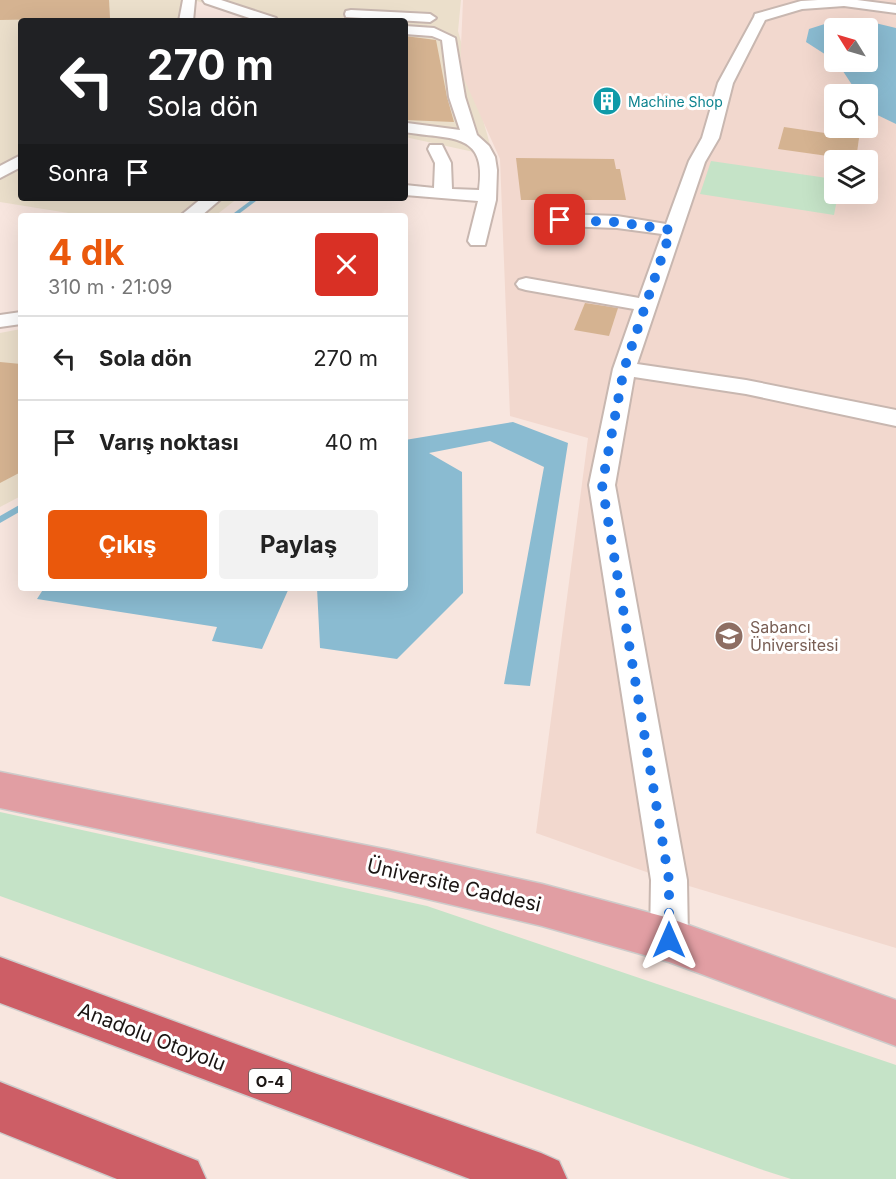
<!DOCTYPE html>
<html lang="tr">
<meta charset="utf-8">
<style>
body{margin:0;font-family:Inter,sans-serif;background:#f2f2f2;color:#222;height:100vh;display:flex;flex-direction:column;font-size:22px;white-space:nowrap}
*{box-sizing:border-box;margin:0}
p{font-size:20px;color:#767676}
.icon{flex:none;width:33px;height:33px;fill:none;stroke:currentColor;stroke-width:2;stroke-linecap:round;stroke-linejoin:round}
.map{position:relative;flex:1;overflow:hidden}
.sheet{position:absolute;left:18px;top:213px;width:390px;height:378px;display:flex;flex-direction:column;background:#fff;border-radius:6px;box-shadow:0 6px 24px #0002}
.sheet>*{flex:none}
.top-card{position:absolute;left:18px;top:18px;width:390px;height:183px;border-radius:6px;box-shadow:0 6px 24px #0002;background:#202124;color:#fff;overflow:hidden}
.needle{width:39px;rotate:307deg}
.controls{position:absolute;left:824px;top:18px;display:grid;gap:12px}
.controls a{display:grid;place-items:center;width:54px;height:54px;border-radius:6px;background:#fff;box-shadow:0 6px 24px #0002;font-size:30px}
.pin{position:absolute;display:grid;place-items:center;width:51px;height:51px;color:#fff;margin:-26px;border-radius:12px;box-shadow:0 3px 9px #0006}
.me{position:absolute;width:66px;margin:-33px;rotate:0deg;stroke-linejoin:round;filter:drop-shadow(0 0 4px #0008)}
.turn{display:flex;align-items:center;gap:21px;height:126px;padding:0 30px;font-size:27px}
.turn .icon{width:78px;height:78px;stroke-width:2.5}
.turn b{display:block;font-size:42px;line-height:51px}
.then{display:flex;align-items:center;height:57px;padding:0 30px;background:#0003;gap:12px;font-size:22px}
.round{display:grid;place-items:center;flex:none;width:63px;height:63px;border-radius:6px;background:#f2f2f2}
.overview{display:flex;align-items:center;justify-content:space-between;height:102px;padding:0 30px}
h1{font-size:36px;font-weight:700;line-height:45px;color:#ea580c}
.primary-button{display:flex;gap:12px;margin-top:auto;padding:12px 30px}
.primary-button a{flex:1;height:69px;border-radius:6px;background:#ea580c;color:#fff;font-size:24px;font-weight:700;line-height:69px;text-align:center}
.primary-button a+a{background:#f2f2f2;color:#222}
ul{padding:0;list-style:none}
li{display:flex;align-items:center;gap:18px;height:84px;padding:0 30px;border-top:2px solid #e0e0e0}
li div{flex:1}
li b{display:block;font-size:22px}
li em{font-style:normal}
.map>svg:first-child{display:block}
</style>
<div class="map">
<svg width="896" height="1179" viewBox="0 0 896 1179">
<rect width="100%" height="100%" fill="#f8e6df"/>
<g fill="#ebdfcb">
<path d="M0,0H461L458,31L496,166L483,154L405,137V21H260L197,1L192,21H21V198H238L215,216H87L0,202Z"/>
<path d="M21,329V496L0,507V333Z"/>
</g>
<path fill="#f2d8ce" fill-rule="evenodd" d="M463,0H896V948L669,880L536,833L588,438L510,416L500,159L460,70ZM834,28H867V62H834ZM834,94H867V128H834ZM834,160H867V194H834Z"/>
<g fill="#c5e3c7">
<path d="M711,161L834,179V194H838L834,215L700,194Z"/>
<path d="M0,812L427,906L896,1065V1179H791L760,1169L0,896Z"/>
</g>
<g fill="#8abbd1">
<path d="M831,22H871L896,28V124L867,110V94H858L837,62H867V28H834V60L806,42L809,29Z"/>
<path d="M513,422L568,443L530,686L504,684L544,467L490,441L429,453L462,472L463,593L397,659L320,648L317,588H405V440Z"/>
<path d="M44,588H289L262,649L212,641L217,627L37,599Z"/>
</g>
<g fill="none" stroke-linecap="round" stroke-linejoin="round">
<g fill="#8abbd1" fill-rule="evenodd">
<path d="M254,198H260L236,216H230Z"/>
<path d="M21,504V511L0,523V516Z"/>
</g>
</g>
<g fill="#d5b391">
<path d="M0,0H109L110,18L0,20Z"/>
<path d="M405,36L436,40L447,97L454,122L405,120Z"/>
<path d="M784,127L859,138L856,160L778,149Z"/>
<path d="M516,158L614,159L616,169H620L626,200H521Z"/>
<path d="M585,303L618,308L609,336L574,330Z"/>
<path d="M0,362L21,364V472L0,483Z"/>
</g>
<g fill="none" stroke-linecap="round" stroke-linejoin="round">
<g stroke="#c8b7b0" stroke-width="4">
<g id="minor">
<path d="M183,0H195L193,21H179Z"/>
<path d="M203,0H221L276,18L278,21H258L205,3Z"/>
<path d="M818,0H857L896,5V13L844,6L802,9L765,20L733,83L719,138L705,162L637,364L746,380L896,410V426L746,394L634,377L615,485L687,880L688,940L682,953L669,959L656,953L650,940L651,880L589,485L613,369L634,309L526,290L519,288L516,284L519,280L526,278L639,298L662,234L617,228L560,226L553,224L551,220L553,216L560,214L617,216L666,224L689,161L702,138L718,83L754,17L755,14L801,1Z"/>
<path d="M351,10L430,14L436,18L430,22L346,17L345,14L346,11Z"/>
<path d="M405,26L434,28L455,38L465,97L477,135L489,146L495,157L497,170L496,200L485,245H471L468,241L478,201L405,195V185L434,188L435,163L428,149L430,145H442L451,163L452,189L479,190C488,130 448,140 405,132V124L407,123L460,130L449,97L442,40L432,36L405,34Z"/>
<path d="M21,155V167L0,178V166Z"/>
<path d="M202,198H222L201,216H180Z"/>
<path d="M21,312V324L0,327V315Z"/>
</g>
</g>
<g stroke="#cdcccb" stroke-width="3">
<path id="major" d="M0,772L389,850L542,884L669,918L896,1000V1046L669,962L542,926L389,890L0,808Z"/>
</g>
<g stroke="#cdcccb" stroke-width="3">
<g id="highway">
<path d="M0,957L317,1074L541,1153L559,1161L567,1179H470L0,1003Z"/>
<path d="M0,1082L198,1161L206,1179H117L0,1132Z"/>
</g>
</g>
<use href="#minor" fill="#fff" fill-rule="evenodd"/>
<use href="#major" fill="#e19ea3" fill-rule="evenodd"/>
<use href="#highway" fill="#cd5e66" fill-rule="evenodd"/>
</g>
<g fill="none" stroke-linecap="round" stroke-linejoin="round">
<path stroke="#1a73e8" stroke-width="10" stroke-dasharray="0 18" d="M560,220L617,222L671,230L624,369L602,485L669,880V940"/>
</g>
<defs>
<g id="building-disc" transform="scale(1.5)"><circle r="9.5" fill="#0f9aa8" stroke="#fff"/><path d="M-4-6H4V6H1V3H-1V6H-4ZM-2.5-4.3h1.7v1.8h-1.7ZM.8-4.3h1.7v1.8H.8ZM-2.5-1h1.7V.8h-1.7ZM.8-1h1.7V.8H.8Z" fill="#fff"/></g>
<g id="university-disc" transform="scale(1.5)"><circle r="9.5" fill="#8d6e63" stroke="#fff"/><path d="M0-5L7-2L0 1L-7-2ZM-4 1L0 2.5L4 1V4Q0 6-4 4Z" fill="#fff"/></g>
</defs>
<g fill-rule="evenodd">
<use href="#building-disc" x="607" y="101"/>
<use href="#university-disc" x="729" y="636"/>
</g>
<g text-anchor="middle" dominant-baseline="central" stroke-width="6" stroke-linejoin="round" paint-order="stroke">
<g font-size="14" fill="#0d838f" stroke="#fff" text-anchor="start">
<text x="628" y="101">Machine Shop</text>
</g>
<rect fill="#fff" stroke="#5f5b5a" stroke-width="1.5" x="249" y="1069" width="42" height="24" rx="4.5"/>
<g font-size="15" font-weight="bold" fill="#1b1513">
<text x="270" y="1081">O-4</text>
</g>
<g font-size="16" fill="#785e54" stroke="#fff" text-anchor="start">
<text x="750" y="627">Sabancı<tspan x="750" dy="18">Üniversitesi</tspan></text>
</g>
<g font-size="20" fill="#1b1513" stroke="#fff">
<text transform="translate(454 885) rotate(13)">Üniversite Caddesi</text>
<text transform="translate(152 1037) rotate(21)">Anadolu Otoyolu</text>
</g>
</g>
</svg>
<div class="controls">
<a><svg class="needle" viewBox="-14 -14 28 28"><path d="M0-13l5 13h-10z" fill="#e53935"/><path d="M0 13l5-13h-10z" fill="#767676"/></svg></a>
<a><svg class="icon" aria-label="search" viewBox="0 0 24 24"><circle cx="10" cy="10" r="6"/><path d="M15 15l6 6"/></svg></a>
<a><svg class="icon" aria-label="layers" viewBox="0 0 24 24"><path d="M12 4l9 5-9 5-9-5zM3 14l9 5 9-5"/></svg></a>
</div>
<div class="pin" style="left:560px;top:220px;background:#d93025"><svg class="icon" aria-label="arrive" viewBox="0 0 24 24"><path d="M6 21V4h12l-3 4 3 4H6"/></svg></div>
<svg class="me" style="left:669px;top:940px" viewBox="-20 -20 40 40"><path d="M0-17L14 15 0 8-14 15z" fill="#1a73e8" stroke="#fff" stroke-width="4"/></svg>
<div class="top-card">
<div class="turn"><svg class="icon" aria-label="left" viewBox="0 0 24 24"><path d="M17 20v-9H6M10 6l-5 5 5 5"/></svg><div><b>270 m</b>Sola dön</div></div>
<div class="then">Sonra<svg class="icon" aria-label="arrive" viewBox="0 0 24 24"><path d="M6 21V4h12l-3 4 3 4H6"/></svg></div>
</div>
<section class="sheet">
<div class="overview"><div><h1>4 dk</h1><p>310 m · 21:09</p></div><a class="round" style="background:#d93025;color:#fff"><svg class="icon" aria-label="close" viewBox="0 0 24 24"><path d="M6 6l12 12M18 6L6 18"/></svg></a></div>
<ul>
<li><svg class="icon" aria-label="left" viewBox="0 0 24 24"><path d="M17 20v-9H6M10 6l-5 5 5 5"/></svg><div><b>Sola dön</b></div><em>270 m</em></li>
<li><svg class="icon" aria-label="arrive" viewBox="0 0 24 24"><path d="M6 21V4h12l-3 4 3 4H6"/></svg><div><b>Varış noktası</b></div><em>40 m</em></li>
</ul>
<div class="primary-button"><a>Çıkış</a><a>Paylaş</a></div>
</section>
</div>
